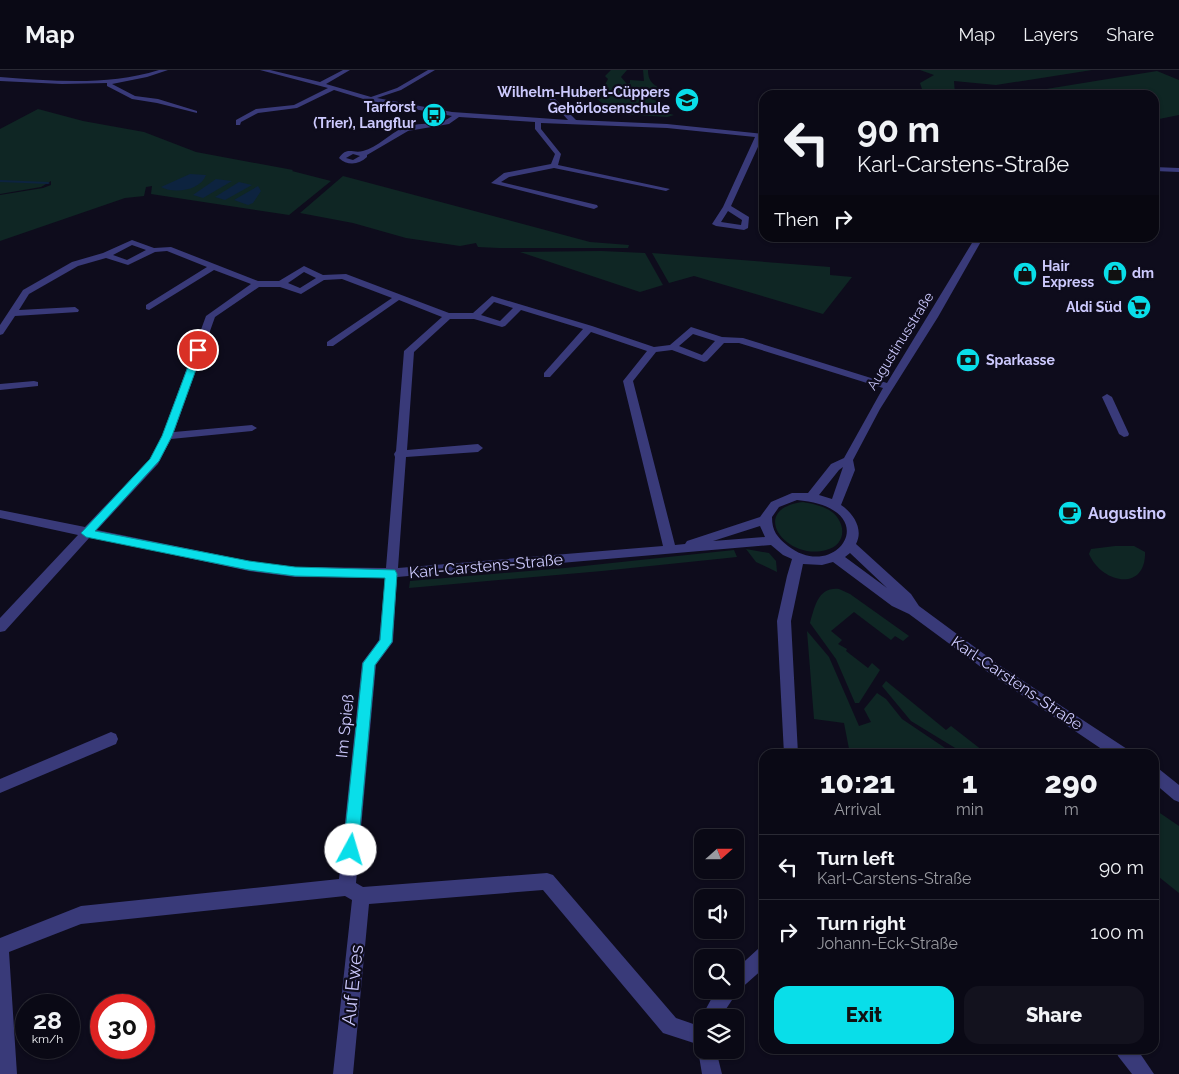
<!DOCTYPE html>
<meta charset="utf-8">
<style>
body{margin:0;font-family:Raleway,sans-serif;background:#13121e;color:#f1f3f6;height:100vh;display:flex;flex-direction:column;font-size:19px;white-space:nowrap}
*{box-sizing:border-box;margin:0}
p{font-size:16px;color:#999aa0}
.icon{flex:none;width:28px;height:28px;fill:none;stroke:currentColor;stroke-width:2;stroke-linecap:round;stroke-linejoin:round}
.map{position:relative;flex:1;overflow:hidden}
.side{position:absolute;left:759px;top:679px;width:400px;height:305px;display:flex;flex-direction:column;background:#0a0915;border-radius:15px;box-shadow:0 1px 4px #0004,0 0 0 1px #2a2a34}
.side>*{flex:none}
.guide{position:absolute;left:759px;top:20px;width:400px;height:152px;border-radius:15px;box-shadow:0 1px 4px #0004,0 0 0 1px #2a2a34;background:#0a0915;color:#f1f3f6;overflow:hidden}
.needle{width:32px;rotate:69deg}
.controls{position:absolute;left:694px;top:759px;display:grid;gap:10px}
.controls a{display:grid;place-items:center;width:50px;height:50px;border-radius:10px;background:#0a0915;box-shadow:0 1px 4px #0004,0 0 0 1px #2a2a34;font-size:25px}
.speed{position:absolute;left:15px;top:924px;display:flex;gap:10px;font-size:25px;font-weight:700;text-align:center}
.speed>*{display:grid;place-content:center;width:65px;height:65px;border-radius:50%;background:#0a0915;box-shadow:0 1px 4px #0004,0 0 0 1px #2a2a34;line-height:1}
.speed small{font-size:12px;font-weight:400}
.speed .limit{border:8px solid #d22;background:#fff;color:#111}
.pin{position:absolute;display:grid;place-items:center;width:42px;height:42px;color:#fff;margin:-21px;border:2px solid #fff;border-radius:50%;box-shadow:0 1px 5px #0007}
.me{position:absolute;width:55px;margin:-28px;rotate:6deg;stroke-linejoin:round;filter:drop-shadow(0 0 4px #0008)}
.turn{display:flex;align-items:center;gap:18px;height:105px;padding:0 15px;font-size:22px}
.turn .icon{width:65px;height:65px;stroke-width:2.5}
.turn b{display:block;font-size:35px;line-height:42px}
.then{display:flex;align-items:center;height:48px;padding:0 15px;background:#0003;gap:10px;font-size:19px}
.eta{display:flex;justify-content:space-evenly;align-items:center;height:85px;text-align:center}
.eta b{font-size:30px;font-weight:800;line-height:35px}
.action{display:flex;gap:10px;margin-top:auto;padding:10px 15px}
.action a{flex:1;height:58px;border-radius:15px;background:#09dee9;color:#111;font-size:20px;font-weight:800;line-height:58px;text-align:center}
.action a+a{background:#13121e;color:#f1f3f6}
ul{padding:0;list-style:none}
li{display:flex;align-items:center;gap:15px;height:65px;padding:0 15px;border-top:1px solid #2a2a34}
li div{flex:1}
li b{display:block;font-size:19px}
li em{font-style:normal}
header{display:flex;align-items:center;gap:30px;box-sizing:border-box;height:70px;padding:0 25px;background:#0a0915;border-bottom:1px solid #2a2a34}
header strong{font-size:24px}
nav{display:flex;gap:28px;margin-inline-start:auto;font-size:18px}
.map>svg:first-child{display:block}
</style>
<header>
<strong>Map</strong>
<nav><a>Map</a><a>Layers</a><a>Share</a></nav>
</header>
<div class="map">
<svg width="1179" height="1004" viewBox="0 0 1179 1004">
<rect width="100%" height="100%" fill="#0e0c1c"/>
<g fill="#0f2624">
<path d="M611,0H627L621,7L627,14L630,13V10L644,11L643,0H648C648,14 656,15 665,22L652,24L651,29L657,31L656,33H664L660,36L669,38L665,39L658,37L656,40L674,45L667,47L623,44L602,33L597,29V23L609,22L602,20L608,9L605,6Z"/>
<path d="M920,0H1092L996,15L954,11L955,25H924L920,13L934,5Z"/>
<path d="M1157,1L1179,10V45L1154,50V25H1034L1028,22Z"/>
<path d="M38,39L83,51L144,62L196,82L293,100L292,101L331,111L289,145L151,124L152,116L146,117L144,126L125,128L0,171V125L43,118L51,115V111L41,117L0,124V59Z"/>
<path d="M343,106L590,172L629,175L628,178H499L478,177L476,173L460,176L406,168L353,153L300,143Z"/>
<path d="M601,181L645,183L663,215L640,222L520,182Z"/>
<path d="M652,183L830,197V205L852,207L823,244L694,206L669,213Z"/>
<path d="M803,432C813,434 824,436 832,442C847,454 846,475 826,480C786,491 747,439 803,432Z"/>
<path d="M1115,476H1134L1145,482C1146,522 1102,514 1089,484L1091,479Z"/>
<path d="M746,479L769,483L776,491L777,502L756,492Z"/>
<path d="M734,480L737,487L602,501L409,518L410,511L565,498Z"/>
<path d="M839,519L850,524L909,566L903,571L895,566L891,570L854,542L831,561L842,570L838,574L847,579L846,581L868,598L872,593L880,600L859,633H855L836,589L810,553C815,536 818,517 839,519Z"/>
<path d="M807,561L829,587L859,656L871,652L864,639L877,623L886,629L902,649L954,684H850L844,653L814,649Z"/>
<path d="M886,611L946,660L951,656L987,684H965L911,651L882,616Z"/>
<path d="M1154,739L1179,756V823L1154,803Z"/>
</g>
<g fill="#0d233f">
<path d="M190,104L206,105C200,121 174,124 161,117Z"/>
<path d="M216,109L232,111L203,128L193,125Z"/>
<path d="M239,112L252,115L225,130L215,127Z"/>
<path d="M258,116L261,121L253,133L248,135L234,130Z"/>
</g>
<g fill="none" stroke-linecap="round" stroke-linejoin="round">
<path fill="#0d233f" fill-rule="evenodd" d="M0,110L48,112L50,113L48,114L0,112Z"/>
<g fill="#393a79" fill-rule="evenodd">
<path d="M159,0H168L147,7L112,14L135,26L158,29L197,41V43L157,33L132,29L107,16V13L62,14L0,11V7C54,11 107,16 159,0Z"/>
<path d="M260,0H270L320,12L343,0H350L326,14L371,27L397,18L428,0H435L401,20L377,28L452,42L568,50L542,21L544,18L576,50L667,54L764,64V68H762L731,136L749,147L748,158L744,160L716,156L712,154L723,137L755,67L667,58L541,53V59L561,84L558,95L670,119L666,121L554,98L509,107L501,112L597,135L598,137L594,139L491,113L504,103L551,94L555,84L535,59V52L459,47L449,54L408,61L367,85V87C359,95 347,96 339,88C347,76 353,84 363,81C377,78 390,63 403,58C419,51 438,57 452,46L370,31L334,20L297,38L258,43L241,52L240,55H236V50L256,39L294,35L328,18ZM353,84L360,86L353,90L346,88ZM728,141L742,150L741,155L721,152Z"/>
<path d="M1154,97L1179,98V102L1154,101Z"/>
<path d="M975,168H983L938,247L880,339L853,390L855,400L841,435C853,443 864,459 856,474L911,524L919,536L999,595L1127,679L1129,684H1109L989,603L909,544L892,536L833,492L822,495L803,494L791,551L798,684H784L777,551L787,506L792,489L783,485L771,475L397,507L393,572L376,595L356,813L363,817L547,803L553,805L676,948L702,957V980H716L722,1004H702L698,980L700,975L663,963L543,820L369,834L353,1004H333L352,830L345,826L81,854L9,882L17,1004H0V868L81,836L339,809L362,593L379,570L385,508L295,507L249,501L90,467L5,561L0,562V548L78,465L0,448V440L85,457L150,389L162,366L206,246L251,214L214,200L149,240L146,239V235L207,197L167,181L155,182L128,195L106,188L78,196L29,224L19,240L75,237L79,240L78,242L15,246L3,264L0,265V255L23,220L72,192L103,183L132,170L154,178L171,177L258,211H279L304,196L323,205L346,204L449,243H473L492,226L592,256L654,277L670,275L691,257L722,267L743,268L887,313ZM132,175L146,180L127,190L113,185ZM304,202L316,208L300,218L288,213ZM342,209L392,228L327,272V276H333L399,230L442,247L404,281L396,381L394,384L395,387L386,498L295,497L249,491L97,460L158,394L171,369L252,361L257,358L252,355L174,362L215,247L259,217H280L301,224L324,210ZM494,232L513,238L500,251L481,245ZM521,240L583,259L544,303V307H550L591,262L647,281L623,311L663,476L398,498L406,387L478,382L483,378L478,374L407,380L414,282L450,249H474L502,257L505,256ZM693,264L715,271L702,285L679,276ZM724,273H739L883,318L844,388L831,394L808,423H792L771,432L760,447L687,471L685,474L675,475L633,311L656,282L672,280L704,292L707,291ZM843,397L832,429L819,425L839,400ZM797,430C887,438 837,514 788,476C777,467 772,461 772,447L779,437ZM760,456L765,467L713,471ZM850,483L887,518L845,487Z"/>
<path d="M34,311L38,312V316L0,320V314Z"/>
<path d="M1107,324L1112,327L1129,364L1128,366L1124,367L1119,364L1102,327Z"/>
<path d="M111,662L116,664L118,669L116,674L0,723V709Z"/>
<path d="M1154,697L1159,699L1179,715V732L1174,730L1154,713Z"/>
<path d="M764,876V898L738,921L720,948H702V952L701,948L715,922L735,920V900L758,879Z"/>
<path d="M1116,979H1137L1154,1004H1132L1118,986Z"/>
</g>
</g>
<path fill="#09dee9" stroke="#069097" d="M195,278L203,280L172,366L159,391L95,461L249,491L295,497L395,500L397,504L392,572L375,595L358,780L356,785L351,787L345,785L343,780L363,593L380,570L385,508L295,506L249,500L86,467L81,463L150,389L162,366Z"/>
<defs>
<g id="school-disc" transform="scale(1.25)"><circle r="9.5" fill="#09dee9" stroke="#0e0c1c"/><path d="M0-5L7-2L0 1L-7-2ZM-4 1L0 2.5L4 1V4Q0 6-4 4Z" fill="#111"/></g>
<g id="bus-disc" transform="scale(1.25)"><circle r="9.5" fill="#09dee9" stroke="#0e0c1c"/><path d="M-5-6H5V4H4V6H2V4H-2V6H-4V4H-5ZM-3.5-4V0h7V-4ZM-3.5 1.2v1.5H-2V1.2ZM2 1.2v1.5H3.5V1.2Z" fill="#111"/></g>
<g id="shop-disc" transform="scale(1.25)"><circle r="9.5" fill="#09dee9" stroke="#0e0c1c"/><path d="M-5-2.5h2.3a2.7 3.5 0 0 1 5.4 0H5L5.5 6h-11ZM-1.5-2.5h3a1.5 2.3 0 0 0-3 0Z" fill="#111"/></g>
<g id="supermarket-disc" transform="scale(1.25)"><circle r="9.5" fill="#09dee9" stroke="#0e0c1c"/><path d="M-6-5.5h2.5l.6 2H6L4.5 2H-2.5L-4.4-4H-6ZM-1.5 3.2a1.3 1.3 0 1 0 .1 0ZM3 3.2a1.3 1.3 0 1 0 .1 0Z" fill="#111"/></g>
<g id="bank-disc" transform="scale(1.25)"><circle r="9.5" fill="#09dee9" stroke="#0e0c1c"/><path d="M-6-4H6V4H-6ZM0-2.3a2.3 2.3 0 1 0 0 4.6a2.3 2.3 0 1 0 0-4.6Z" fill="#111"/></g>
<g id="cafe-disc" transform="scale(1.25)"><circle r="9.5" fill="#09dee9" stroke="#0e0c1c"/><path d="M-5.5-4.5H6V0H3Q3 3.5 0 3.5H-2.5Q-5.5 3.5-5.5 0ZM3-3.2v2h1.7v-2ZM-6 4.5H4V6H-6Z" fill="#111"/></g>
</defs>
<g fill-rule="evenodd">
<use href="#school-disc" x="687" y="30"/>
<use href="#bus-disc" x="434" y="45"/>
<use href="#shop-disc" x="1115" y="203"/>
<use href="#shop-disc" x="1025" y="204"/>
<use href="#supermarket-disc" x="1139" y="237"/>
<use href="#bank-disc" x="968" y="290"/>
<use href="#cafe-disc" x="1070" y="443"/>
</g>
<g text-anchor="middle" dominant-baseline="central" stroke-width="4.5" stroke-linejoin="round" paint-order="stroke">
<g font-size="14" font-weight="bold" fill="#ccc9fd" stroke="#0e0c1c" text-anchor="end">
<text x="670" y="22">Wilhelm-Hubert-Cüppers<tspan x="670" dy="16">Gehörlosenschule</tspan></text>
<text x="416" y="37">Tarforst<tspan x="416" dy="16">(Trier), Langflur</tspan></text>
<text x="1042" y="196" text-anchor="start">Hair<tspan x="1042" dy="16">Express</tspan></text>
<text x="1132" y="203" text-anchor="start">dm</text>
<text x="1122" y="237">Aldi Süd</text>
<text x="986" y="290" text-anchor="start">Sparkasse</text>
</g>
<g font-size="14" fill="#ccc9fd" stroke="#0e0c1c">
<text transform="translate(900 271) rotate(-58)">Augustinusstraße</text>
</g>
<g font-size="16" font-weight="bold" fill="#ccc9fd" stroke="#0e0c1c" text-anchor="start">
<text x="1088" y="443">Augustino</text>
</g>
<g font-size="16" fill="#ccc9fd" stroke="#0e0c1c">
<text transform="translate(486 496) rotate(-5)">Karl-Carstens-Straße</text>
<text transform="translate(1017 613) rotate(34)">Karl-Carstens-Straße</text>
<text transform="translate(345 656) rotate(-84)">Im Spieß</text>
</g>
<g font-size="19" fill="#ccc9fd" stroke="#0e0c1c">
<text transform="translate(352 915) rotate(-84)">Auf Ewes</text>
</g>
</g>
</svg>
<div class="controls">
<a><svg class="needle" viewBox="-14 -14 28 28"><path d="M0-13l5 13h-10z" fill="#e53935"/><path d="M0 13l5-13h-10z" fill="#999aa0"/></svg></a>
<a><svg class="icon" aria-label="sound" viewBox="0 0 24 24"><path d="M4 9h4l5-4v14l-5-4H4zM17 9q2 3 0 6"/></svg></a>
<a><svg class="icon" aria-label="search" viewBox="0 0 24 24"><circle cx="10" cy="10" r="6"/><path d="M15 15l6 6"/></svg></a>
<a><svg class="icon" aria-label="layers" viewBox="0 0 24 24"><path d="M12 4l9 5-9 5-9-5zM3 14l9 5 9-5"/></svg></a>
</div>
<div class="speed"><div>28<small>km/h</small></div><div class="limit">30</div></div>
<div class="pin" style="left:198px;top:280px;background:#d93025"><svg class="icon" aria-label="arrive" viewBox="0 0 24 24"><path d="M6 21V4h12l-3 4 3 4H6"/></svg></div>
<svg class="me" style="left:351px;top:780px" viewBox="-20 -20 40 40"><circle r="19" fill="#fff"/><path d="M0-13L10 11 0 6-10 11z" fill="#09dee9"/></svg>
<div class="guide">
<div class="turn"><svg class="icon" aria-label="left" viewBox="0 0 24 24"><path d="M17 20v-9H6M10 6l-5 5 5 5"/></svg><div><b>90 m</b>Karl-Carstens-Straße</div></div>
<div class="then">Then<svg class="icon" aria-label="right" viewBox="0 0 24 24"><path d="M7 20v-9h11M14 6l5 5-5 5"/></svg></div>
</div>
<section class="side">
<div class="eta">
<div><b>10:21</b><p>Arrival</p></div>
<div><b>1</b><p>min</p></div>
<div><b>290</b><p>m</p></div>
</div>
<ul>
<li><svg class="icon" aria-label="left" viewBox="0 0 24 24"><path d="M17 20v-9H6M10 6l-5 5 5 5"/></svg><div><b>Turn left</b><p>Karl-Carstens-Straße</p></div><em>90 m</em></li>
<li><svg class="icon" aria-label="right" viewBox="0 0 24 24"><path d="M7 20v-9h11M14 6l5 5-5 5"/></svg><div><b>Turn right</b><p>Johann-Eck-Straße</p></div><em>100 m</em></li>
</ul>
<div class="action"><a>Exit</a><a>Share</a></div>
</section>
</div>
